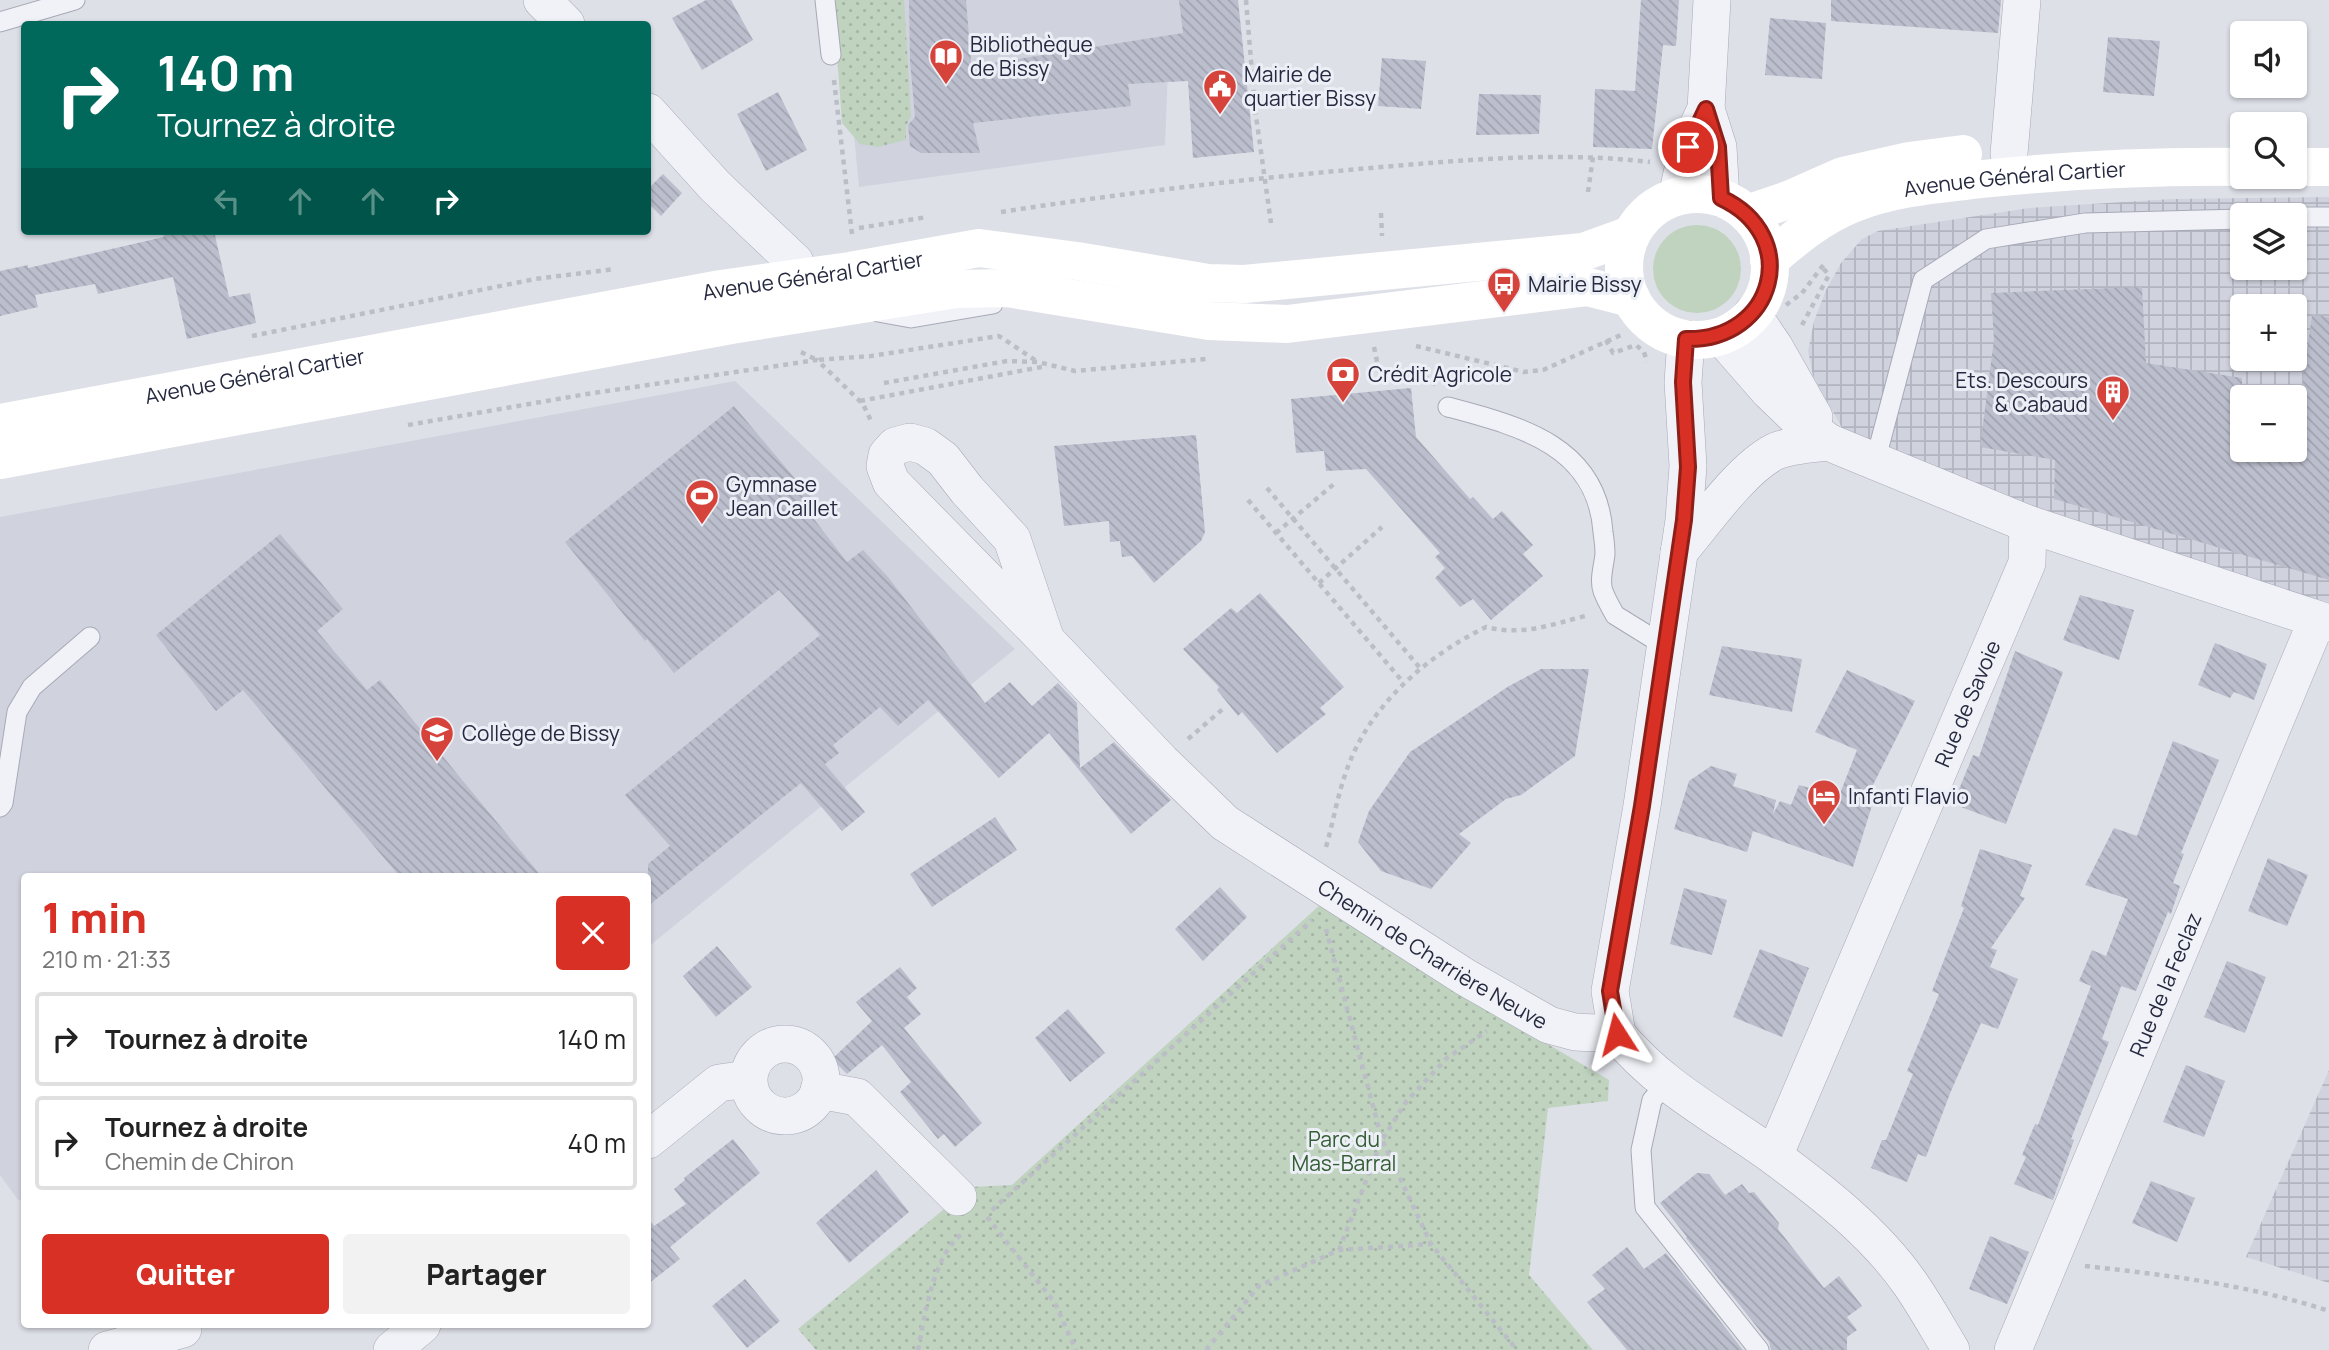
<!DOCTYPE html>
<html lang="fr">
<meta charset="utf-8">
<style>
body{margin:0;font-family:Manrope,sans-serif;background:#f2f2f2;color:#222;height:100vh;display:flex;flex-direction:column;font-size:26px;white-space:nowrap}
*{box-sizing:border-box;margin:0}
p{font-size:23px;color:#767676}
.icon{flex:none;width:38px;height:38px;fill:none;stroke:currentColor;stroke-width:2;stroke-linecap:round;stroke-linejoin:round}
.map{position:relative;flex:1;overflow:hidden}
.sheet{position:absolute;left:21px;top:873px;width:630px;height:455px;display:flex;flex-direction:column;background:#fff;border-radius:7px;box-shadow:0 2px 5px #0004}
.sheet>*{flex:none}
.hud{position:absolute;left:21px;top:21px;width:630px;height:214px;border-radius:7px;box-shadow:0 2px 5px #0004;background:#00695c;color:#fff;overflow:hidden}
.tools{position:absolute;left:2230px;top:21px;display:grid;gap:14px}
.tools a{display:grid;place-items:center;width:77px;height:77px;border-radius:7px;background:#fff;box-shadow:0 2px 5px #0004;font-size:35px}
.pin{position:absolute;display:grid;place-items:center;width:60px;height:60px;color:#fff;margin:-30px;border:4px solid #fff;border-radius:50%;box-shadow:0 2px 7px #0007}
.me{position:absolute;width:77px;margin:-38px;rotate:351deg;stroke-linejoin:round;filter:drop-shadow(0 0 5px #0008)}
.turn{display:flex;align-items:center;gap:24px;height:147px;padding:0 21px;font-size:32px}
.turn .icon{width:91px;height:91px;stroke-width:2.5}
.turn b{display:block;font-size:49px;line-height:60px}
.lanes{display:flex;align-items:center;height:66px;padding:0 21px;background:#0003;justify-content:center;gap:35px;direction:ltr}
.lanes .off{opacity:.35}
.round{display:grid;place-items:center;flex:none;width:74px;height:74px;border-radius:7px;background:#f2f2f2}
.summary{display:flex;align-items:center;justify-content:space-between;height:119px;padding:0 21px}
h1{font-size:42px;font-weight:800;line-height:52px;color:#d93025}
.button{display:flex;gap:14px;margin-top:auto;padding:14px 21px}
.button a{flex:1;height:80px;border-radius:7px;background:#d93025;color:#fff;font-size:28px;font-weight:800;line-height:80px;text-align:center}
.button a+a{background:#f2f2f2;color:#222}
ul{padding:0;list-style:none}
li{display:flex;align-items:center;gap:21px;height:94px;margin:0 14px 10px;padding:0 7px;border:4px solid #e0e0e0;border-radius:7px}
li div{flex:1}
li b{display:block;font-size:26px}
li em{font-style:normal}
.map>svg:first-child{display:block}
</style>
<div class="map">
<svg width="2329" height="1350" viewBox="0 0 2329 1350">
<defs>
<pattern id="industrial-grid" width="8" height="8" patternUnits="userSpaceOnUse" patternTransform="scale(1.75)"><rect width="8" height="8" fill="#d0d2de"/><path d="M0 4h8M4 0v8" fill="none" stroke="#b2b4c0"/></pattern>
<pattern id="grass-dots" width="8" height="8" patternUnits="userSpaceOnUse" patternTransform="scale(1.75)"><rect width="8" height="8" fill="#bfd3bf"/><path d="M2 2h.1M6 6h.1" fill="none" stroke="#a4b5a5" stroke-width="1.8" stroke-linecap="round"/></pattern>
<pattern id="building-back-hatch" width="6" height="6" patternUnits="userSpaceOnUse" patternTransform="scale(1.75)"><rect width="6" height="6" fill="#bbbecc"/><path d="M-1 5l2 2M0 0l6 6M5-1l2 2" fill="none" stroke="#a1a3b0"/></pattern>
</defs>
<rect width="100%" height="100%" fill="#dee0e8"/>
<g fill="#d0d2de">
<path d="M841,0H1235L1169,44L1165,145L859,187Z"/>
<path d="M735,381L1015,649L648,947V877H24V1199L18,1200L0,1175V517Z"/>
</g>
<g fill="url(#industrial-grid)" fill-rule="evenodd">
<path d="M2329,197V602L2145,554L1847,437L1813,376L1808,351L1814,321L1826,290L1841,263L1862,239L1878,231L2029,208L2171,199ZM2242,215H2294V268H2242ZM2242,306H2294V359H2242ZM2242,397H2294V450H2242Z"/>
<path d="M2329,1070V1283L2246,1257Z"/>
</g>
<g fill="url(#grass-dots)">
<path d="M833,0H904L911,116L906,126V140L878,147L860,144L842,123Z"/>
<path d="M1322,903L1505,1019L1609,1080L1608,1101L1548,1108L1529,1275L1593,1350H816L798,1329L971,1187L1012,1185Z"/>
</g>
<circle fill="#bfd3bf" cx="1697" cy="269" r="44"/>
<g fill="url(#building-back-hatch)">
<path d="M706,0H731L753,40L702,70L672,18Z"/>
<path d="M909,0H966L972,72L980,65L1183,33L1179,0H1238L1254,152L1193,158L1188,81L1128,84L1131,106L973,123L980,153H921L910,146L908,125L915,117L910,61Z"/>
<path d="M1641,0H1679L1676,46L1663,45L1652,149L1593,147L1595,89L1635,91Z"/>
<path d="M1831,0H2001L1998,33L1831,21Z"/>
<path d="M1770,18L1826,23L1822,79L1765,75Z"/>
<path d="M2108,37L2160,41L2154,96L2103,92Z"/>
<path d="M1382,58L1426,61L1421,109L1378,106Z"/>
<path d="M778,92L807,150L766,171L737,114Z"/>
<path d="M1479,94L1541,95L1539,134L1476,135Z"/>
<path d="M663,174L682,193L661,216L648,203V189Z"/>
<path d="M163,231H214L229,297L250,293L256,323L187,339L173,277L98,294L95,284L35,295L38,307L0,316V271L28,265V268L164,237Z"/>
<path d="M2142,287L2146,363L2242,378V450H2294V386L2302,387L2312,315L2329,317V580L2054,499L2055,460L1980,447L1994,340L1991,293Z"/>
<path d="M1411,388L1416,437L1470,499L1473,497L1493,519L1502,511L1533,545L1523,554L1543,576L1491,620L1473,599L1460,607L1435,578L1445,568L1435,557L1440,553L1366,469L1326,471L1324,451L1296,453L1291,399Z"/>
<path d="M734,406L814,501L807,510L847,562L863,550L888,577L985,703L1010,682L1032,706L1058,683L1077,703L1080,768L1114,742L1171,800L1131,834L1049,733L999,778L928,700L898,726L880,707L833,745L839,753L825,764L865,812L842,831L801,783L648,906V864L670,846L625,795L820,635L779,590L674,673L647,639L645,641L565,542Z"/>
<path d="M1196,435L1205,532L1201,541L1154,583L1132,556L1122,557L1120,541L1110,542L1109,521L1064,526L1054,446Z"/>
<path d="M280,534L343,609L317,631L367,690L380,680L542,877H400L243,690L216,711L156,635Z"/>
<path d="M1260,593L1344,687L1320,708L1326,714L1277,753L1242,712L1238,716L1217,690L1219,687L1183,649L1231,608L1237,613Z"/>
<path d="M2080,595L2134,610L2119,660L2063,640Z"/>
<path d="M2215,643L2267,664L2254,700L2234,692L2230,698L2198,685Z"/>
<path d="M1722,646L1802,659L1792,712L1709,695Z"/>
<path d="M2015,651L2063,672L2006,824L1953,804L1973,755L1979,757Z"/>
<path d="M1541,669H1589L1575,756L1521,795L1506,799L1459,834L1471,843L1431,889L1381,871L1358,842L1369,811L1410,752L1509,686Z"/>
<path d="M1847,670L1915,701L1866,799L1873,802L1853,867L1753,831L1747,852L1674,829L1689,781L1711,766L1737,774L1733,786L1776,800L1773,814L1780,801L1791,805L1799,785L1839,796L1857,750L1815,732Z"/>
<path d="M2173,741L2219,760L2181,853L2184,854L2173,883L2180,886L2171,914L2168,912L2136,991L2121,986L2102,1039L2109,1042L2071,1139L2074,1140L2053,1200L2014,1184L2026,1157L2022,1155L2035,1124L2038,1125L2091,986L2079,981L2092,950L2106,956L2128,899L2085,885L2114,828L2137,836Z"/>
<path d="M995,817L1017,850L932,907L910,874Z"/>
<path d="M1980,849L2032,865L2020,896L2025,898L1991,948L1997,950L1990,967L2018,979L1998,1029L1981,1023L1951,1091L1926,1157L1918,1154L1907,1182L1871,1168L1882,1140H1886L1913,1074L1907,1071L1939,994L1932,991L1964,908L1961,906Z"/>
<path d="M2268,858L2308,875L2287,926L2248,911Z"/>
<path d="M1220,887L1247,917L1203,961L1175,929Z"/>
<path d="M1684,888L1727,900L1712,955L1670,944Z"/>
<path d="M717,946L752,987L716,1017L683,976Z"/>
<path d="M1760,949L1809,968L1782,1037L1733,1017Z"/>
<path d="M2227,961L2266,977L2245,1033L2204,1017Z"/>
<path d="M900,967L917,988L907,997L921,1014L904,1028L982,1123L955,1147L944,1134L938,1139L900,1092L911,1082L882,1045L847,1074L832,1059L872,1021L856,1002Z"/>
<path d="M1068,1009L1105,1053L1070,1082L1035,1038Z"/>
<path d="M2186,1065L2225,1081L2204,1137L2163,1122Z"/>
<path d="M733,1139L760,1173L670,1247L680,1259L648,1284V1218L654,1226L686,1204L674,1189L685,1180L684,1178Z"/>
<path d="M876,1170L909,1212L849,1263L816,1223Z"/>
<path d="M1697,1173L1709,1174L1725,1195L1742,1184L1749,1193L1754,1192L1779,1223L1778,1229L1824,1288L1839,1276L1862,1306L1847,1317L1857,1330L1847,1337V1350H1771L1769,1342L1686,1238L1687,1237L1660,1203Z"/>
<path d="M2151,1181L2195,1198L2177,1242L2132,1223Z"/>
<path d="M1990,1236L2029,1252L2007,1304L1969,1289Z"/>
<path d="M1627,1247L1644,1269L1666,1253L1743,1350H1627L1587,1302L1605,1289L1592,1275Z"/>
<path d="M745,1279L780,1321L747,1348L712,1306Z"/>
</g>
<g fill="none" stroke-linecap="round" stroke-linejoin="round">
<g stroke="#a7a9b6" stroke-width="21">
<g id="service">
<path d="M825,0L831,55"/>
<path d="M0,22L75,0"/>
<path d="M2294,217H2329"/>
<path d="M878,312L911,318L993,304"/>
<path d="M1448,407C1519,426 1597,445 1603,532C1604,539 1605,546 1605,554C1604,565 1599,580 1603,591C1606,599 1611,608 1615,615L1665,646"/>
<path d="M1875,462L1923,280L1986,239L2085,223L2242,219"/>
<path d="M0,807L3,803L17,712L32,687L90,637"/>
<path d="M1667,1083L1652,1100L1641,1150L1645,1207L1759,1350"/>
</g>
</g>
<g stroke="#a7a9b6" stroke-width="38">
<g id="minor">
<path d="M542,0L566,24"/>
<path d="M1706,109L1718,147L1721,198"/>
<path d="M648,112L715,186L795,262L800,309"/>
<path d="M2009,154L2022,0"/>
<path d="M1677,196L1688,147L1706,109L1712,0"/>
<path d="M1752,314L1775,348L1814,417"/>
<path d="M1721,336L1769,391L1796,417L1828,442L2028,524L2329,623"/>
<path d="M1679,552C1704,523 1740,470 1774,452C1789,445 1811,444 1828,442"/>
<path id="s1" d="M1046,640L1012,539L967,490L943,459L925,446L910,442L895,446L887,455L885,466L891,482L1046,640L1162,762L1225,823L1465,977L1549,1025L1575,1032L1617,1034C1659,1086 1719,1117 1772,1155C1821,1191 1874,1232 1909,1282C1924,1303 1937,1327 1951,1350"/>
<path d="M1617,1034L1610,991L1642,806L1684,520L1688,466L1683,382L1686,339"/>
<circle cx="785" cy="1080" r="36"/>
<path d="M819,1090L857,1097L958,1197"/>
<path d="M648,1140L719,1083L748,1079"/>
<path id="s2" d="M1774,1156L2027,563L2028,524"/>
<path d="M107,1350L183,1329"/>
<path d="M392,1350L422,1325"/>
<path id="s3" d="M2013,1350L2317,620"/>
</g>
</g>
<g stroke="#bcbec7" stroke-width="4.5" stroke-dasharray="5 5" stroke-linecap="butt">
<path d="M1246,0L1255,109L1271,223"/>
<path d="M834,80L852,234"/>
<path d="M1588,192L1593,157"/>
<path d="M1001,212C1123,193 1246,179 1370,168C1465,160 1554,151 1650,162"/>
<path d="M1381,213L1382,236"/>
<path d="M859,228L927,217"/>
<path d="M1786,305L1802,293L1825,263"/>
<path d="M1802,325L1829,275L1822,267"/>
<path d="M252,336L535,279L615,269"/>
<path d="M1606,340L1613,353L1636,345L1644,352L1647,362"/>
<path d="M1416,346L1524,372L1543,370L1621,335"/>
<path d="M1374,347L1379,371C1403,369 1417,368 1436,385"/>
<path d="M801,352L817,360L871,356L999,336L1038,362"/>
<path d="M884,383L1007,361L1038,362L1075,371L1206,359"/>
<path d="M860,401L1047,366"/>
<path d="M408,425L587,394L817,360L863,404L872,423"/>
<path d="M1267,488L1420,668"/>
<path d="M1248,500L1403,682"/>
<path d="M1276,533L1334,484"/>
<path d="M1319,583L1382,527"/>
<path d="M1188,739L1224,708"/>
<path d="M1326,847C1333,823 1337,798 1345,775C1367,707 1425,657 1486,627C1522,636 1550,625 1585,616"/>
<path d="M1326,929L1382,1140L1431,1244L1517,1350"/>
<path d="M992,1210L1312,920"/>
<path d="M987,1217L1055,1303L1076,1350"/>
<path d="M1339,1250L1382,1140L1406,1102L1447,1058L1487,1031"/>
<path d="M2085,1266C2167,1275 2250,1285 2329,1311"/>
<path d="M918,1350C925,1315 933,1255 963,1233"/>
<path d="M1206,1350L1259,1286L1339,1250L1431,1244"/>
</g>
<use href="#service" stroke="#f1f2f7" stroke-width="19"/>
<use href="#minor" stroke="#f1f2f7" stroke-width="37"/>
<g stroke="#fff" stroke-width="38">
<path d="M2294,167H2329"/>
<circle cx="1697" cy="267" r="73"/>
<path d="M1747,214L1791,199L1843,176L1909,161L1963,154"/>
<path id="s4" d="M1769,260C1795,238 1820,217 1852,204C1893,187 1939,184 1982,179C2069,170 2155,166 2242,167"/>
<path id="s5" d="M0,423L721,289L850,271L979,248L1077,261L1208,283L1244,284L1583,252L1630,235"/>
<path d="M0,460L731,325L956,289L1007,288L1209,321L1287,324L1588,287L1631,298"/>
</g>
</g>
<g fill="none" stroke-linecap="round" stroke-linejoin="round">
<g stroke="#8d1f18" stroke-width="18">
<path id="route" d="M1617,1034L1610,991L1642,806L1684,520L1688,467L1683,382L1686,339C1775,341 1803,236 1721,198L1718,147L1706,109L1688,147"/>
</g>
<use href="#route" stroke="#d93025" stroke-width="12"/>
</g>
<defs>
<g id="library-pin" transform="scale(1.75)"><path d="M0 17L-7.5 6A9.5 9.5 0 1 1 7.5 6Z" fill="#d5433b" stroke="#edeff6"/><path d="M-6-4Q-3-5.5-.7-3.5V5Q-3 3-6 4ZM6-4Q3-5.5 .7-3.5V5Q3 3 6 4Z" fill="#fff"/></g>
<g id="civic-pin" transform="scale(1.75)"><path d="M0 17L-7.5 6A9.5 9.5 0 1 1 7.5 6Z" fill="#d5433b" stroke="#edeff6"/><path d="M-.6-6.5H3V-4.5H.6V-3L4-1V1h2V6H-6V1h2V-1L-.6-3ZM-1.2 2.5V6h2.4V2.5Z" fill="#fff"/></g>
<g id="bus-pin" transform="scale(1.75)"><path d="M0 17L-7.5 6A9.5 9.5 0 1 1 7.5 6Z" fill="#d5433b" stroke="#edeff6"/><path d="M-5-6H5V4H4V6H2V4H-2V6H-4V4H-5ZM-3.5-4V0h7V-4ZM-3.5 1.2v1.5H-2V1.2ZM2 1.2v1.5H3.5V1.2Z" fill="#fff"/></g>
<g id="bank-pin" transform="scale(1.75)"><path d="M0 17L-7.5 6A9.5 9.5 0 1 1 7.5 6Z" fill="#d5433b" stroke="#edeff6"/><path d="M-6-4H6V4H-6ZM0-2.3a2.3 2.3 0 1 0 0 4.6a2.3 2.3 0 1 0 0-4.6Z" fill="#fff"/></g>
<g id="building-pin" transform="scale(1.75)"><path d="M0 17L-7.5 6A9.5 9.5 0 1 1 7.5 6Z" fill="#d5433b" stroke="#edeff6"/><path d="M-4-6H4V6H1V3H-1V6H-4ZM-2.5-4.3h1.7v1.8h-1.7ZM.8-4.3h1.7v1.8H.8ZM-2.5-1h1.7V.8h-1.7ZM.8-1h1.7V.8H.8Z" fill="#fff"/></g>
<g id="stadium-pin" transform="scale(1.75)"><path d="M0 17L-7.5 6A9.5 9.5 0 1 1 7.5 6Z" fill="#d5433b" stroke="#edeff6"/><path d="M0-5a6.5 5 0 1 0 0 10a6.5 5 0 1 0 0-10ZM-3.5-1.8h7v3.6h-7Z" fill="#fff"/></g>
<g id="school-pin" transform="scale(1.75)"><path d="M0 17L-7.5 6A9.5 9.5 0 1 1 7.5 6Z" fill="#d5433b" stroke="#edeff6"/><path d="M0-5L7-2L0 1L-7-2ZM-4 1L0 2.5L4 1V4Q0 6-4 4Z" fill="#fff"/></g>
<g id="hotel-pin" transform="scale(1.75)"><path d="M0 17L-7.5 6A9.5 9.5 0 1 1 7.5 6Z" fill="#d5433b" stroke="#edeff6"/><path d="M-6-4.5h1.5V1H6V5H4.5V3h-9V5H-6ZM-4 0a1.8 1.8 0 1 1 3.6 0ZM.5 0V-2.5h3Q6-2.5 6 0Z" fill="#fff"/></g>
</defs>
<g fill-rule="evenodd">
<use href="#library-pin" x="946" y="56"/>
<use href="#civic-pin" x="1220" y="86"/>
<use href="#bus-pin" x="1504" y="284"/>
<use href="#bank-pin" x="1343" y="374"/>
<use href="#building-pin" x="2113" y="392"/>
<use href="#stadium-pin" x="702" y="496"/>
<use href="#school-pin" x="437" y="733"/>
<use href="#hotel-pin" x="1824" y="796"/>
</g>
<g text-anchor="middle" dominant-baseline="central" stroke-width="6" stroke-linejoin="round" paint-order="stroke">
<g font-size="21" fill="#262a40" stroke="#edeff6" text-anchor="start">
<text x="970" y="44">Bibliothèque<tspan x="970" dy="24">de Bissy</tspan></text>
<text x="1244" y="74">Mairie de<tspan x="1244" dy="24">quartier Bissy</tspan></text>
<text x="1528" y="284">Mairie Bissy</text>
<text x="1368" y="374">Crédit Agricole</text>
<text x="2088" y="380" text-anchor="end">Ets. Descours<tspan x="2088" dy="24">&amp; Cabaud</tspan></text>
<text x="726" y="484">Gymnase<tspan x="726" dy="24">Jean Caillet</tspan></text>
<text x="462" y="733">Collège de Bissy</text>
<text x="1848" y="796">Infanti Flavio</text>
</g>
<g font-size="21" fill="#262a40" stroke="#edeff6">
<text stroke="none"><textPath href="#s4" startOffset="266">Avenue Général Cartier</textPath></text>
<text stroke="none"><textPath href="#s5" startOffset="826">Avenue Général Cartier</textPath></text>
<text stroke="none"><textPath href="#s5" startOffset="259">Avenue Général Cartier</textPath></text>
<text stroke="none"><textPath href="#s2" startOffset="492">Rue de Savoie</textPath></text>
<text stroke="none"><textPath href="#s1" startOffset="1029">Chemin de Charrière Neuve</textPath></text>
<text stroke="none"><textPath href="#s3" startOffset="396">Rue de la Feclaz</textPath></text>
</g>
<g font-size="21" fill="#335d33" stroke="#edeff6">
<text x="1344" y="1139">Parc du<tspan x="1344" dy="24">Mas-Barral</tspan></text>
</g>
</g>
</svg>
<div class="tools">
<a><svg class="icon" aria-label="sound" viewBox="0 0 24 24"><path d="M4 9h4l5-4v14l-5-4H4zM17 9q2 3 0 6"/></svg></a>
<a><svg class="icon" aria-label="search" viewBox="0 0 24 24"><circle cx="10" cy="10" r="6"/><path d="M15 15l6 6"/></svg></a>
<a><svg class="icon" aria-label="layers" viewBox="0 0 24 24"><path d="M12 4l9 5-9 5-9-5zM3 14l9 5 9-5"/></svg></a>
<a>+</a>
<a>−</a>
</div>
<div class="pin" style="left:1688px;top:147px;background:#d93025"><svg class="icon" aria-label="arrive" viewBox="0 0 24 24"><path d="M6 21V4h12l-3 4 3 4H6"/></svg></div>
<svg class="me" style="left:1617px;top:1034px" viewBox="-20 -20 40 40"><path d="M0-17L14 15 0 8-14 15z" fill="#d93025" stroke="#fff" stroke-width="4"/></svg>
<div class="hud">
<div class="turn"><svg class="icon" aria-label="right" viewBox="0 0 24 24"><path d="M7 20v-9h11M14 6l5 5-5 5"/></svg><div><b>140 m</b>Tournez à droite</div></div>
<div class="lanes"><svg class="icon off" aria-label="left" viewBox="0 0 24 24"><path d="M17 20v-9H6M10 6l-5 5 5 5"/></svg><svg class="icon off" aria-label="ahead" viewBox="0 0 24 24"><path d="M12 20V5M6 11l6-6 6 6"/></svg><svg class="icon off" aria-label="ahead" viewBox="0 0 24 24"><path d="M12 20V5M6 11l6-6 6 6"/></svg><svg class="icon" aria-label="right" viewBox="0 0 24 24"><path d="M7 20v-9h11M14 6l5 5-5 5"/></svg></div>
</div>
<section class="sheet">
<div class="summary"><div><h1>1 min</h1><p>210 m · 21:33</p></div><a class="round" style="background:#d93025;color:#fff"><svg class="icon" aria-label="close" viewBox="0 0 24 24"><path d="M6 6l12 12M18 6L6 18"/></svg></a></div>
<ul>
<li><svg class="icon" aria-label="right" viewBox="0 0 24 24"><path d="M7 20v-9h11M14 6l5 5-5 5"/></svg><div><b>Tournez à droite</b></div><em>140 m</em></li>
<li><svg class="icon" aria-label="right" viewBox="0 0 24 24"><path d="M7 20v-9h11M14 6l5 5-5 5"/></svg><div><b>Tournez à droite</b><p>Chemin de Chiron</p></div><em>40 m</em></li>
</ul>
<div class="button"><a>Quitter</a><a>Partager</a></div>
</section>
</div>
